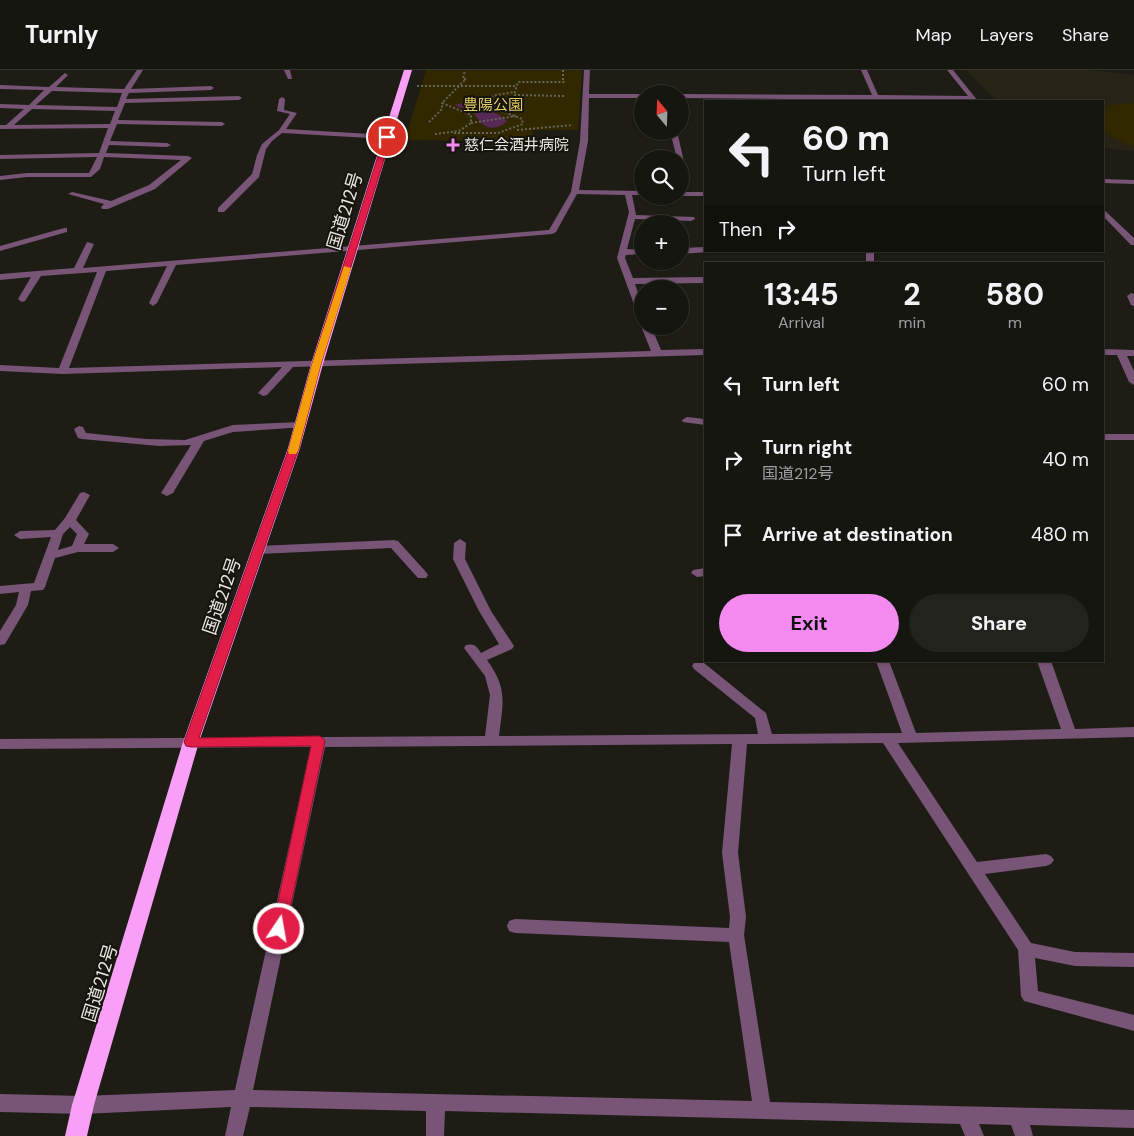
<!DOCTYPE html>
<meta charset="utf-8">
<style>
body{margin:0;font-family:"DM Sans","Noto Sans JP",sans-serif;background:#23231e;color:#f1f3f6;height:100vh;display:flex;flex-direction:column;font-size:19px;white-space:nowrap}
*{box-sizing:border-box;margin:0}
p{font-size:16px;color:#9e9f9f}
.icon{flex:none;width:28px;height:28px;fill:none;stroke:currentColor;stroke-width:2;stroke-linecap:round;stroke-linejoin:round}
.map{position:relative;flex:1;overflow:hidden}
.drawer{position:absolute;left:704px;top:192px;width:400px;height:400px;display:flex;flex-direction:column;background:#161610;border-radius:0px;box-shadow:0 1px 4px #0004,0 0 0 1px #353530}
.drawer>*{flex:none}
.top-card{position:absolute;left:704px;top:30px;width:400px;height:152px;border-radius:0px;box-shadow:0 1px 4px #0004,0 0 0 1px #353530;background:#161610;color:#f1f3f6;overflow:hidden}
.needle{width:32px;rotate:341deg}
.controls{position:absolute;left:634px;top:15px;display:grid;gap:10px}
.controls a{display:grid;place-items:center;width:55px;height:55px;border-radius:50%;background:#161610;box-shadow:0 1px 4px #0004,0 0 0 1px #353530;font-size:25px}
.pin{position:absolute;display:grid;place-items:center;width:42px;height:42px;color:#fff;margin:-21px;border:2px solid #fff;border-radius:50%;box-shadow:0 1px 5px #0007}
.me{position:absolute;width:55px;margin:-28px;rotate:12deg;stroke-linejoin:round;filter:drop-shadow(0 0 4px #0008)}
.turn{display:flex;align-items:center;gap:18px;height:105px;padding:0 15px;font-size:22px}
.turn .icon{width:65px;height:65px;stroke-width:2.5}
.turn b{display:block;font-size:35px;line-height:42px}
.then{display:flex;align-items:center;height:48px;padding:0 15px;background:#0003;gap:10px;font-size:19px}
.eta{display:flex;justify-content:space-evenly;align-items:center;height:85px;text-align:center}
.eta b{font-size:30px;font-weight:700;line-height:35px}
.cta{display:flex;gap:10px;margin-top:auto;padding:10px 15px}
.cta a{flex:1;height:58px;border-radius:30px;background:#f489f0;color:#111;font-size:20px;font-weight:700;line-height:58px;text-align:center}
.cta a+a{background:#23231e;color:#f1f3f6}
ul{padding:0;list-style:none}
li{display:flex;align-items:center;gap:15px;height:75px;padding:0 15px}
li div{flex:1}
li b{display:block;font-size:19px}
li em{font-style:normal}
header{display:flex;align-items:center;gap:30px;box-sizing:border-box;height:70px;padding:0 25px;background:#161610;border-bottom:1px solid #353530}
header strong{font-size:24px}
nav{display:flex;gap:28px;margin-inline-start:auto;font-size:18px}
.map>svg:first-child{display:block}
</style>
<header>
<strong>Turnly</strong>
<nav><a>Map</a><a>Layers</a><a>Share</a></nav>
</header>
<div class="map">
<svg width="1134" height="1066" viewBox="0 0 1134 1066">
<rect width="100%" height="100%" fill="#1e1d15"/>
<path fill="#272417" d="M966,0H1089L1134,5V81L1103,78L1102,31H997Z"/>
<g fill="#312800">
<path d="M426,0H582L578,60H533L531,69L522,71L405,70Z"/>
<path d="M1134,33V76H1130L1103,62V36Z"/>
</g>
<path fill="#572855" d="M462,33L498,44L507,51C500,59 486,61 479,50C476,47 475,43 471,41C466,39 460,38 455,35Z"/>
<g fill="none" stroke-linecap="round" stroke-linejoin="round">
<g stroke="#65645d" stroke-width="2" stroke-dasharray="2 2" stroke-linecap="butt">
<path d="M563,0V12"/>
<path d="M417,16H516"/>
<path d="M564,26L514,25L518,12H565"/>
<path d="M429,52L442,39V33"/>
<path d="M471,53L516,46"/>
<path d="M517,60L573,55"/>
<path d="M454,63H498L523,54L522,49L491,37L483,31L496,25L514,22"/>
<path d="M435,64L459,61L471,53V45L442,33L466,9H463L465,0"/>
</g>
<g fill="#785476" fill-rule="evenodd">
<path d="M137,0H143L131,19L211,16L214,18L211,20L129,23L126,29L239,26L242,28L239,30L125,33L118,50L222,52L225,54L222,56L117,54L110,71L167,73L171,75L167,77L109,75L106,83L188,86L192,88L155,119L108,139H102L101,137L104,134L68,124L72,122L111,131L149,115L181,90L104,87L100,99L91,107H27L0,110V106L27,103H89L97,87L0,89V85L99,83L108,58L0,59V55H6L24,39L0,38V34L29,35L44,20L0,19V15L49,17L65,3L68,5L56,17L124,19ZM52,21L122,23L117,37L36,35ZM32,39L115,41L110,54L14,55Z"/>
<path d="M284,0H290L292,9H288Z"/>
<path d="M584,0H590L589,24H642V28H589L588,71L579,120L642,121V125H632L636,145L694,147L695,149L691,151L635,149L627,179L642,180V184L626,185L625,188L633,208L705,207V213L635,214L642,235V249L639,248L617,188L629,142L625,125L577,124L556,162L552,164L176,195L157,233L153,236L149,233L167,196L106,201L69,298L651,281L641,256L642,254V256H651L661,280L705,279V285L293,297L267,325L263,326L258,323L282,297L63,304L0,301V295L59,298L97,202L41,206L25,231L22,232L18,229L31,207L0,210V204L74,198L87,172L94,174L83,198L549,160L571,122L580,71Z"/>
<path d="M861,0H867L878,25L968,26L947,0H953L978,31L680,28V24L872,25Z"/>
<path d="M282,27L285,29L284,40L297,43L286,59L387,65L391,67L387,69L282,63L272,71L266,79L259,107L224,142H218V138L252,104L257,85L262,74L279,60L290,44L277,41L279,29Z"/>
<path d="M670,61H677L684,92H680V89H677Z"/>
<path d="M1102,109L1134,110V114L1102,113Z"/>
<rect x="680" y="122" width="25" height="4"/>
<path d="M1102,138L1134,168V175H1131L1102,145Z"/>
<path d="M64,158H67V162L0,181V176Z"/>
<path d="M705,177V181L708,182L680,184V178Z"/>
<rect x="866" y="181" width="8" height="13"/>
<path d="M1131,223L1134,224V236L1131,235L1127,226Z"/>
<path d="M1102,279L1134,280V286H1127L1134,301V315L1129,312L1117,285H1102Z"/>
<path d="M687,347L705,349V355L683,352L682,350Z"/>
<path d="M300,352L304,353L305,355L304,357L233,362L204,371L173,423L167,426L161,423L191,375L159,376L82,369L78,368L74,359L79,356L83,357L86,363L146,369L185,370L233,355Z"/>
<rect x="1102" y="364" width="32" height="6"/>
<path d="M84,422L90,425L76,450L89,464L84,474H113L119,478L113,482H78L55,488L45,517L43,520L31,521L28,535L5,574L0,575V561L16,535L19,522L0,524V516L34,513L51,467L20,469L14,465L20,461L55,460L65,448L80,423ZM70,457L77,464L72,476L58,480L63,464Z"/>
<path d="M460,469L466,473L465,489L491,541L514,576L512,579L487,590C508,619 503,633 499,666L758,664L755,648L694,599L692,596L694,593H704L766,643L772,664L902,663L876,591H889L916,663L1061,659L1037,591H1051L1075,659L1134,657V667L898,673L977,792L1046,784L1051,786L1054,790L1051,794L1046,796L985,804L1031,873L1075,882L1134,883V897L1075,896L1035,888L1038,921L1134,945V961L1024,931L1021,926L1018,880L883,673L747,674L738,783L746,847L744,865L770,1032L1134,1040V1058L1030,1055L1033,1066H1015L1011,1055L979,1054L984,1066H965L960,1054L445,1041L444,1066H426V1041L250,1037L243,1066H225L231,1037L83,1044L0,1042V1024L83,1026L235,1020L311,677L0,679V669L485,666L490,625L485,606L464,578L466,575C474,573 477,576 481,583L499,574L479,541L453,489L454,473ZM732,674L722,783L730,847L729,858L515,849L509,851L507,856L509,861L515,863L729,872L752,1031L253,1020L325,677Z"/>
<path d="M394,470L398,471L426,502L428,505L426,508H418L391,478L258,484L252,480L258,476Z"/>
<path d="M705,498V506L697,507L691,503L693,500Z"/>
</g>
<path fill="#fa9ff7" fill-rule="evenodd" d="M404,0H412L323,294L300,378L199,672L94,1035L87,1066H65L72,1035L183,672L288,378L311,294Z"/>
</g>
<path fill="#e11d48" stroke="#92132f" d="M387,65L391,67L321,294L299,378L199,668L319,666L323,668L325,671L286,859L284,863L279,865L274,863L272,859L311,676L191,677L186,676L184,672L289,378L312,294L384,67Z"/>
<path fill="#f59e0b" d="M344,196L351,198L321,294L298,381L296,384H289L288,381L312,294Z"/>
<path fill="#f489f0" stroke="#15140d" stroke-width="2" d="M450.5 67.5h5v5h5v5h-5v5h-5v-5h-5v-5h5z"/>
<g text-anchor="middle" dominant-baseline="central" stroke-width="4" stroke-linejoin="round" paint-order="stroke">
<g font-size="15" fill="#e3ce69" stroke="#15140d">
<text x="493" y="35">豊陽公園</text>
</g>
<g font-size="15" fill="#e9e8e3" stroke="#15140d" text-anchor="start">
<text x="464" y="75">慈仁会酒井病院</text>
</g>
<g font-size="18" fill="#e9e8e3" stroke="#15140d">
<text transform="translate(345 141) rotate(-73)">国道212号</text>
<text transform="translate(222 526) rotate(-71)">国道212号</text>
<text transform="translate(100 913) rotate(-73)">国道212号</text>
</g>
</g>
</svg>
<div class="controls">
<a><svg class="needle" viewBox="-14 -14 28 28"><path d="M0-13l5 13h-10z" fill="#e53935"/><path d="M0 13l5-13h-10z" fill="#9e9f9f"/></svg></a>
<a><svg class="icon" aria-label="search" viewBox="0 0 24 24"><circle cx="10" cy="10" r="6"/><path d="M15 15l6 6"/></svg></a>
<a>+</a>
<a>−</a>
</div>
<div class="pin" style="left:387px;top:67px;background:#d93025"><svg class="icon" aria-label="arrive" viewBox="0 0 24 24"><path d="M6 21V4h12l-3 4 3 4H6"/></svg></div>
<svg class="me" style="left:279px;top:859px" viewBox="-20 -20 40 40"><circle r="17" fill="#e11d48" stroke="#fff" stroke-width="3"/><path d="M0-11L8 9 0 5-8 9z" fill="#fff"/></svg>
<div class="top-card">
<div class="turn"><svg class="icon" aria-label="left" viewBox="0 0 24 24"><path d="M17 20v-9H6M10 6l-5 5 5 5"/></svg><div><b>60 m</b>Turn left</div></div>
<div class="then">Then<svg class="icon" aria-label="right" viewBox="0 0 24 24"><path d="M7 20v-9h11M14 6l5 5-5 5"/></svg></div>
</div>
<section class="drawer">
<div class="eta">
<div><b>13:45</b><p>Arrival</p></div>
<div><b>2</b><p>min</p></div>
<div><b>580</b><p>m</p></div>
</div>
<ul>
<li><svg class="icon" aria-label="left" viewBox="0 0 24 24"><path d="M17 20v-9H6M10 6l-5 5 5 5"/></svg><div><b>Turn left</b></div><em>60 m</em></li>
<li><svg class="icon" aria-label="right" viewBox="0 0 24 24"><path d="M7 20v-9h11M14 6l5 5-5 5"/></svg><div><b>Turn right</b><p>国道212号</p></div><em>40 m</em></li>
<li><svg class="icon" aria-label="arrive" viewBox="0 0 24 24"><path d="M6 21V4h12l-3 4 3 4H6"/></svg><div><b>Arrive at destination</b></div><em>480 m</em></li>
</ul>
<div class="cta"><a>Exit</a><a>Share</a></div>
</section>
</div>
